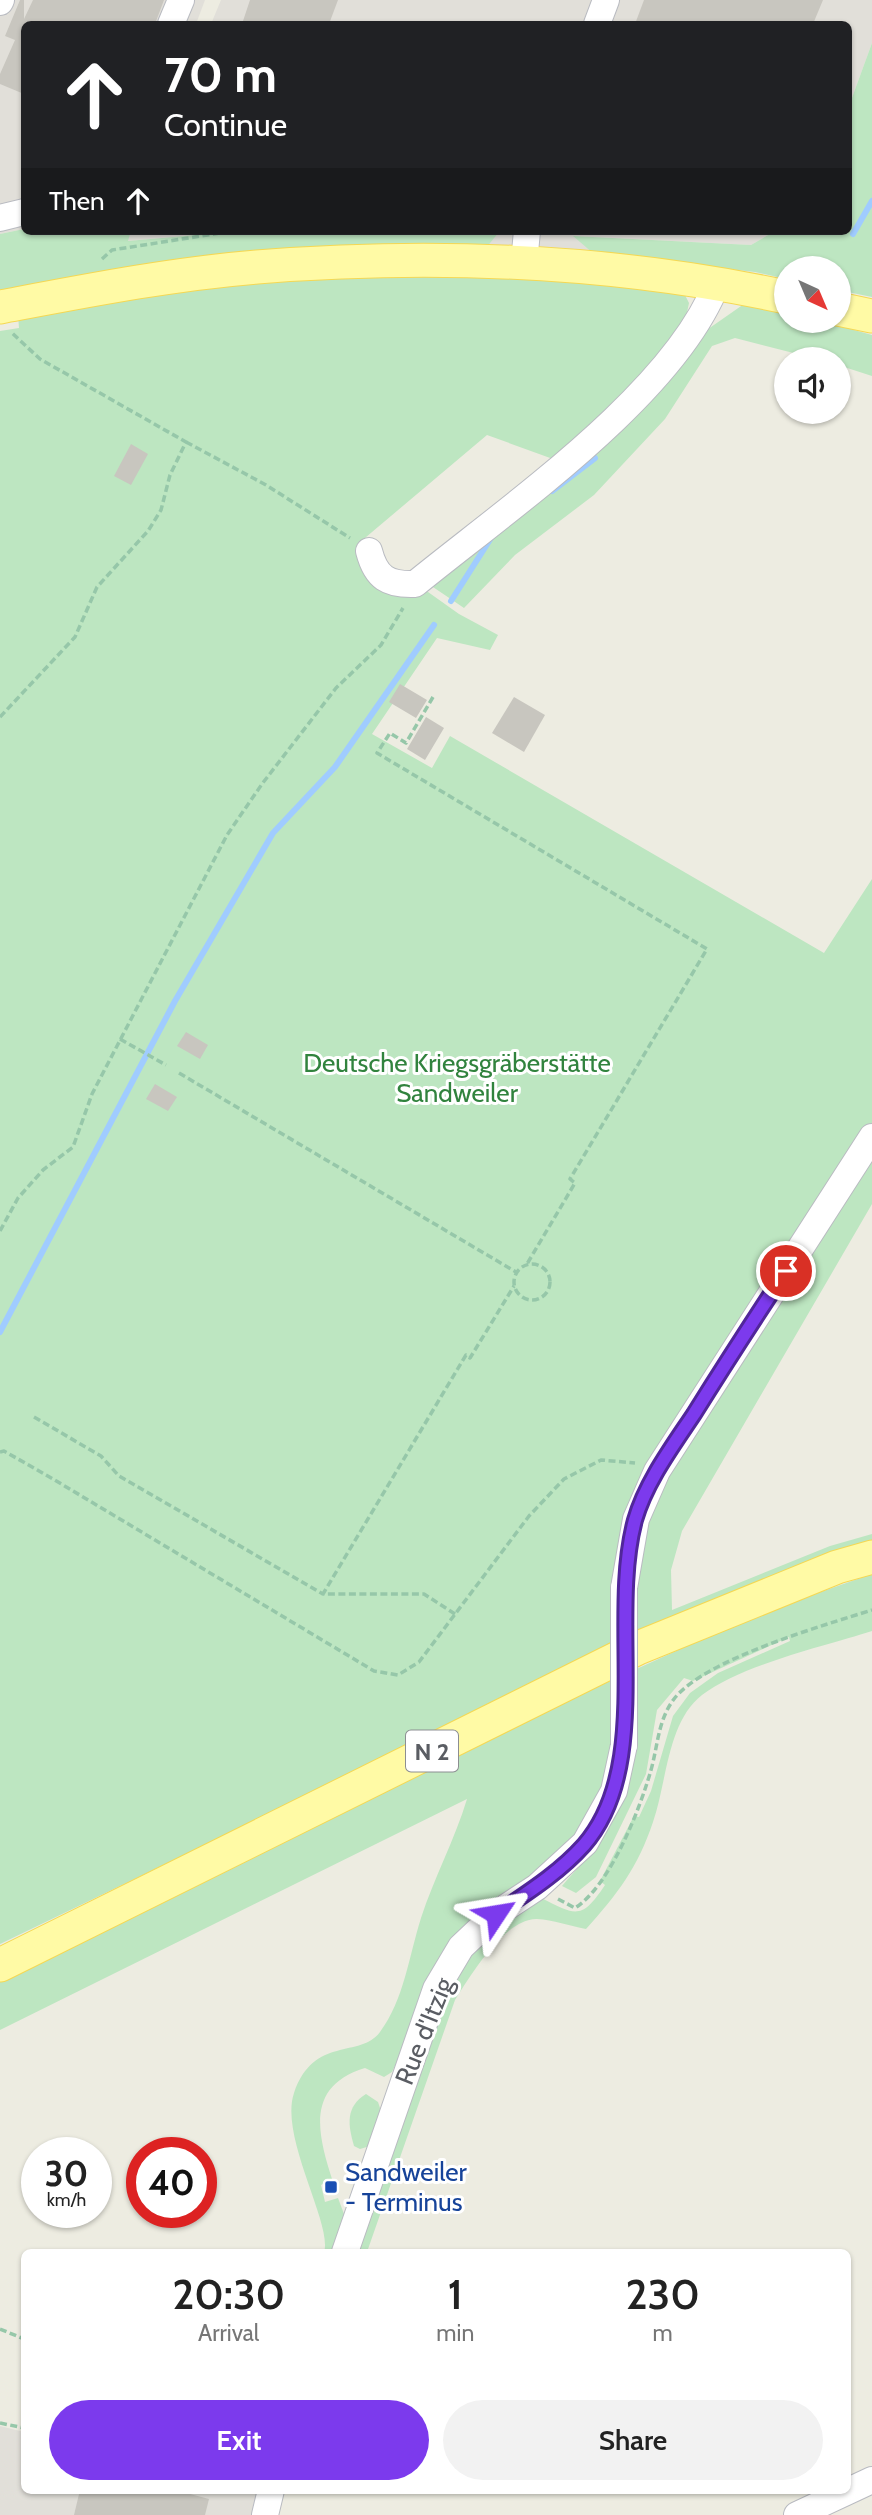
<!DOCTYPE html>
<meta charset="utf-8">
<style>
body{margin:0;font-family:Cabin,sans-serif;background:#f2f2f2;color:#222;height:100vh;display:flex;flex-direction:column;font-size:26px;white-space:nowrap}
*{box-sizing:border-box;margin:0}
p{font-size:23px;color:#767676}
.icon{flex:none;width:38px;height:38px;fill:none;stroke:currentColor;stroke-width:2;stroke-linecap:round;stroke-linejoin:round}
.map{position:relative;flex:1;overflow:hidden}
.panel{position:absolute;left:21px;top:2249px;width:830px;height:245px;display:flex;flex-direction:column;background:#fff;border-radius:10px;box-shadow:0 2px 5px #0004}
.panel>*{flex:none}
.hud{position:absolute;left:21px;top:21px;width:831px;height:214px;border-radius:10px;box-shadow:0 2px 5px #0004;background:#202124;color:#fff;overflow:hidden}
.needle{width:46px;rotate:136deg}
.tools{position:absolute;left:774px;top:256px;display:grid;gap:14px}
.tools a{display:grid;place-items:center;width:77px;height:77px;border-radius:50%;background:#fff;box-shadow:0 2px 5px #0004;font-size:35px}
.speed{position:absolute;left:21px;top:2137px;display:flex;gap:14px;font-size:35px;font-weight:700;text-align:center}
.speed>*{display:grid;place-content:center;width:91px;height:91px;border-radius:50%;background:#fff;box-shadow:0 2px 5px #0004;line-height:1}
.speed small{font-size:18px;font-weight:400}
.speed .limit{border:10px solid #d22;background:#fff;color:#111}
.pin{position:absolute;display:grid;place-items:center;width:60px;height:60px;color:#fff;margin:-30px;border:4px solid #fff;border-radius:50%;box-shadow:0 2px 7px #0007}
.me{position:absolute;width:77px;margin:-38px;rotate:57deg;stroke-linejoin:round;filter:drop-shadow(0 0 5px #0008)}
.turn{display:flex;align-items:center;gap:24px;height:147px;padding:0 28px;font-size:32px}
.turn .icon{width:91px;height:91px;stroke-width:2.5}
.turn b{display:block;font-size:49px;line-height:60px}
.then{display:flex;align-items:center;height:66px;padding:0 28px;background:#0003;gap:14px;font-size:26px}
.eta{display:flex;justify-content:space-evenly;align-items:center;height:119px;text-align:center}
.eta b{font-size:42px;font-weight:600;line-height:49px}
.action{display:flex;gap:14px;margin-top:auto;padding:14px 28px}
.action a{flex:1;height:80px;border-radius:42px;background:#7c3aed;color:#fff;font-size:28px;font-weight:600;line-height:80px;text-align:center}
.action a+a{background:#f2f2f2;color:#222}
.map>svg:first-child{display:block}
</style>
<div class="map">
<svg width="872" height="2515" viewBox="0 0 872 2515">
<rect width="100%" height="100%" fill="#edece1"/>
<g fill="#e1dfd9">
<path d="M0,0H205L196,24H24V229L0,234Z"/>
<path d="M221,0H872V43L849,106V24H211Z"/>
<path d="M131,231H240L127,241Z"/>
<path d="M500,231H775L751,245L574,236L614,271L473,261Z"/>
<path d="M0,2426L24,2432V2490H257L270,2495L265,2515H0Z"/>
</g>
<g fill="#bde6c1">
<path d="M872,43V297L838,290V268H786V279L755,272L594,254L573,236L751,245L775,231H849V106Z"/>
<path d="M24,229L131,231L128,241L240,231H500L485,249L0,293V234Z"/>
<path d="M398,273L528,277L684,293L689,303L685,322L691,331L564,463L487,435L359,543L459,614L498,635L490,650L437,638L372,734L432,768L450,736L824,953L872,879V1204L682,1531L671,1570L672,1610L830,1546L872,1534V1547L660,1625L0,1944V331L19,328L18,315L249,279Z"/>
<path d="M744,304L786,313V320H818L872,335V376L838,365V359H817L735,338L712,346L665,419L594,495L515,555L464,608L430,585L701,334Z"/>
<path d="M872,1574V1631C825,1646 741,1665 702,1695C667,1722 667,1782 653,1822C638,1867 617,1895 586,1929C570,1926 553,1920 537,1919C505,1918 470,1976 455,2000L367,2252H354L423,2051L460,1966L484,1936L541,1898C576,1915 581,1921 605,1885L600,1881L634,1816L639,1817L651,1791L673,1716L690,1693L718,1673L790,1641L789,1637L693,1681L684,1678L657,1710L646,1774L596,1877L576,1893L562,1886C575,1870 593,1854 604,1836C636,1781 637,1736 638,1675L616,1685C613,1724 615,1766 599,1802C575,1860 488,1903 446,1950C416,1984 412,2033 392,2072L384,2077L365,2068C306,2086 317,2132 332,2179L321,2185L325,2202L338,2198L344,2214L333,2252H324C333,2225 279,2137 294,2093C314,2035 360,2059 380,2032C404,2000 409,1956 421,1918C434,1878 455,1839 467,1799L0,2030V1977L551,1708L755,1615Z"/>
<path d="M366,2094L378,2102L381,2111L370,2146L360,2149L354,2146C348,2125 345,2107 366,2094Z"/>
</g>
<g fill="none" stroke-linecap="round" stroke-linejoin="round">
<g stroke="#a0ccff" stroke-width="6">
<path d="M853,234L872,201"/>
<path d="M552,491L595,458"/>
<path d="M451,601L491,538"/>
<path d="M0,1332L175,1001L273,833L335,767L434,625"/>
</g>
</g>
<g fill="#c8c6bf">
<path d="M20,0H24V19L33,0H164L155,24H24V94L0,84V74L15,40L5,36Z"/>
<path d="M250,0H338L329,24H242Z"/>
<path d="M644,0H823L813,24H635Z"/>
<path d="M131,444L148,454L131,485L114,476Z"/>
<path d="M400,684L427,700L416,718L389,702Z"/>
<path d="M514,697L545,715L524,752L492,733Z"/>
<path d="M426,717L444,728L425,760L407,749Z"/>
<path d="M186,1032L208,1045L200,1059L177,1046Z"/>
<path d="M155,1084L177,1097L168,1111L146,1099Z"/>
<path d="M80,2490H175L209,2499L205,2515H74Z"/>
</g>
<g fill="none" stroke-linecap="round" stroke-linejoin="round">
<g stroke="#b9bbc1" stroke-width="28">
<g id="minor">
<path d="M0,2L1,0"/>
<path d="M171,24L181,0"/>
<path d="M597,24L606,0"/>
<path d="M0,218L24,212"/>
<path d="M524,263L527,231"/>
<path d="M369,551C376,578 388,585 415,584C508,508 674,394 717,283"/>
<path d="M624,1588L636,1519L657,1471L872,1137"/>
<path d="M345,2252L436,1989L461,1947L496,1914L537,1887L585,1843L614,1791L624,1745"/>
<path d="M265,2515L271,2490"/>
<path d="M797,2515L872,2480"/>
</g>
</g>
<g stroke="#f5d853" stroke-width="35">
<g id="major">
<path d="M0,307C85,291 171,274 257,267C433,253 613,260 786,297"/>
<path d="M838,309L872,316"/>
<path d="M0,1965L638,1648L837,1567L872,1557"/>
</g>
</g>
<g stroke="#96c7a9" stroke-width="3.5" stroke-dasharray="7 3.5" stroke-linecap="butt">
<path d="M102,259L112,250L233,231"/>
<path d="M186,442L266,485L350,538"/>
<path d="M433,697L406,743L390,733L377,753L707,949L570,1179L575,1183L527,1264"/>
<path d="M0,717L75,637L97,587L148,531L161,510L170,475L186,442L40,359L12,333"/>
<path d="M120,1039L166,1065"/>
<path d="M179,1073L516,1272"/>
<path d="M0,1231L18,1198L43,1170L73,1147L92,1094L227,835L262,784L336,688L381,645L403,608"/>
<circle cx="532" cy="1282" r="18"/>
<path d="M34,1417L101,1456L119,1476L323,1594"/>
<path d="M0,1452L4,1451L53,1479L374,1671L398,1675L419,1662L529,1516L564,1479L601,1460L635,1463"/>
<path d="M455,1614L424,1594H323L466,1355L470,1358L514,1286"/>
<path d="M558,1899L575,1908C610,1886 640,1809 651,1770C658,1745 658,1720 674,1699C705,1659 822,1626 872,1610"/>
<path d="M0,2329L24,2339"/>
<path d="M0,2423L24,2428"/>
</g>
<use href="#minor" stroke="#fff" stroke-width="26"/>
<use href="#major" stroke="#fffaa5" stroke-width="33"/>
<g stroke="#b9bbc1" stroke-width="28" stroke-linecap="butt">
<path id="minor-bridge" d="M624,1745V1588"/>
</g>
<use href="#minor-bridge" stroke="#fff" stroke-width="26"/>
</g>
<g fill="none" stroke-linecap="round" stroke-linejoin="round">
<g stroke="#51269a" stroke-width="18">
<path id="route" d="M496,1914C527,1893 559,1873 584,1845C654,1764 608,1620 635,1520C646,1482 672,1447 694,1414C724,1366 755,1318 786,1271"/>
</g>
<use href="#route" stroke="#7c3aed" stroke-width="12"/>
</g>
<rect fill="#1a4fb4" stroke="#fff" stroke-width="2.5" x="324" y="2180" width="14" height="14" rx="3.5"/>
<g text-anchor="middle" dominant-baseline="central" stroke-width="6" stroke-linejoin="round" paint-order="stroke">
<rect fill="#fff" stroke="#8c8e92" stroke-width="2" x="406" y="1730.5" width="52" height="41" rx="5"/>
<g font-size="24" font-weight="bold" fill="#5a5d63">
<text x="432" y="1751">N 2</text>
</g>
<g font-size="26" fill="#31833e" stroke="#fff">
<text x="457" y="1063">Deutsche Kriegsgräberstätte<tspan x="457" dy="30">Sandweiler</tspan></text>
</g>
<g font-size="26" fill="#5a5d63" stroke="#fff">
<text transform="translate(424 2031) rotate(-68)">Rue d'Itzig</text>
</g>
<g font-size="26" fill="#164399" stroke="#fff" text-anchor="start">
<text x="345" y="2172">Sandweiler<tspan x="345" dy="30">- Terminus</tspan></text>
</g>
</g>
</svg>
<div class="tools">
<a><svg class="needle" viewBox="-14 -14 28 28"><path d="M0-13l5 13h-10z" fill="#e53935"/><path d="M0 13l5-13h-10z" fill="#767676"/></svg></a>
<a><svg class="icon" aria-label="sound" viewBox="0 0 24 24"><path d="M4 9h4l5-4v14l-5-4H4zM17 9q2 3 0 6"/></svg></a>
</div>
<div class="speed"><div>30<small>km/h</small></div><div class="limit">40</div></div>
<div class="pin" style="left:786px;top:1271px;background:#d93025"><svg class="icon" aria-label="arrive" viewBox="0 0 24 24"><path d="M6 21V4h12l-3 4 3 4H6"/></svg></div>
<svg class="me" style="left:496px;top:1914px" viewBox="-20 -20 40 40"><path d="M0-17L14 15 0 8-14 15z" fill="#7c3aed" stroke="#fff" stroke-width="4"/></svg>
<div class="hud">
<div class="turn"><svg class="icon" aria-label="ahead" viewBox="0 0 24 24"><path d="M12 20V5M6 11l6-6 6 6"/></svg><div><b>70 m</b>Continue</div></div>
<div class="then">Then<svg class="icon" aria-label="ahead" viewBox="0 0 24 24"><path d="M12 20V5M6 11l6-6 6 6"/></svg></div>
</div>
<section class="panel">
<div class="eta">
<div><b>20:30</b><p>Arrival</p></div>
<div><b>1</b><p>min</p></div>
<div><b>230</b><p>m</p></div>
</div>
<div class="action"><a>Exit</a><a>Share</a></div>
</section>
</div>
